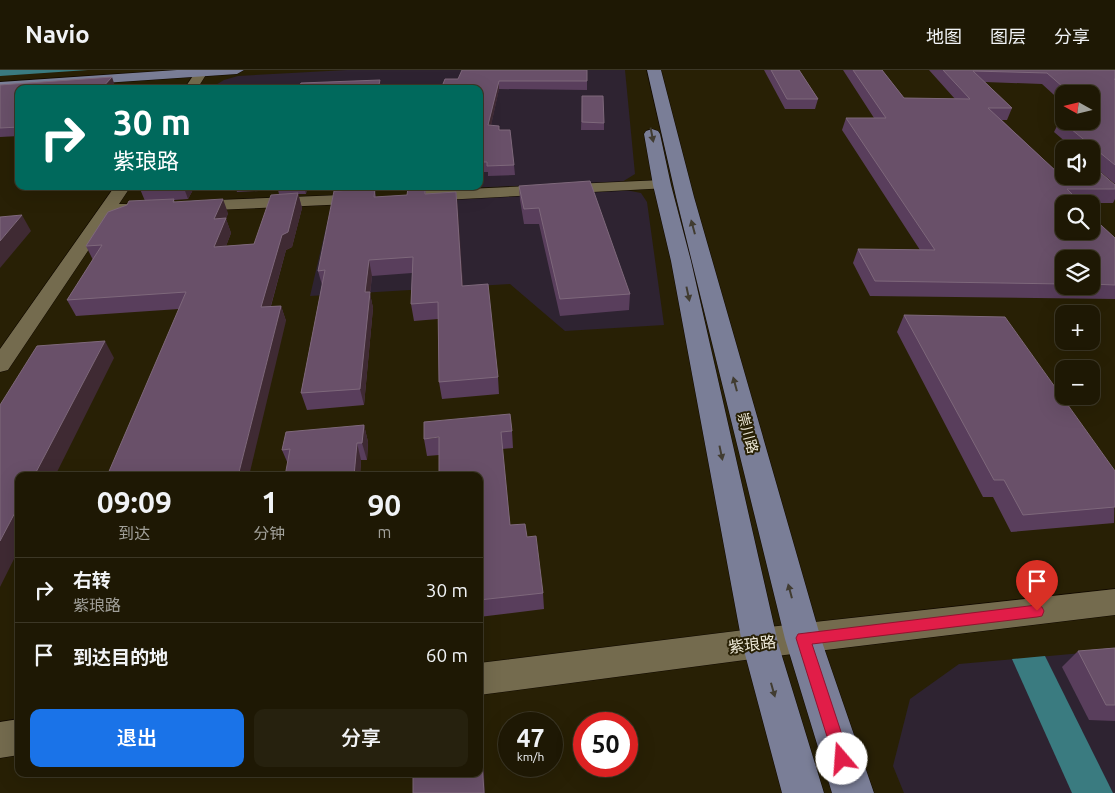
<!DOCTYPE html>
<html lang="zh">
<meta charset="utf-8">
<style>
body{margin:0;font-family:Ubuntu,"Noto Sans SC",sans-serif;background:#26210e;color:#f1f3f6;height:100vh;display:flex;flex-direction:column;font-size:19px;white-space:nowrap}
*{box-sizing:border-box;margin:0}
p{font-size:16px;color:#a1a09a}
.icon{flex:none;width:28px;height:28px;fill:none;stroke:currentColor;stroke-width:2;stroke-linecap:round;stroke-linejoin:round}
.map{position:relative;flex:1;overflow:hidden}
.side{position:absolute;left:15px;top:402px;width:468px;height:305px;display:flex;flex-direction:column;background:#1e1804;border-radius:10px;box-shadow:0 5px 20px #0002,0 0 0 1px #3c3726}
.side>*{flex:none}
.top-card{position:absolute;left:15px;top:15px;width:468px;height:105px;border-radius:10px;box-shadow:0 5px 20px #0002,0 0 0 1px #3c3726;background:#00695c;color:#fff;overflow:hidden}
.needle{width:32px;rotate:278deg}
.buttons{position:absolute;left:1055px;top:15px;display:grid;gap:10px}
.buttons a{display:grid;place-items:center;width:45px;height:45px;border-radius:10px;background:#1e1804;box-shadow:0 5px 20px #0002,0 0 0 1px #3c3726;font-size:25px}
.speed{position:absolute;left:498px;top:642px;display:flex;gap:10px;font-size:25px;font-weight:700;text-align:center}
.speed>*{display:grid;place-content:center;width:65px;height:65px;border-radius:50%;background:#1e1804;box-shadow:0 5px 20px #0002,0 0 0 1px #3c3726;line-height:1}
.speed small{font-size:12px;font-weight:400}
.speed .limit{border:8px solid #d22;background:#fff;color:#111}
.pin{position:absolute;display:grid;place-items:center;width:42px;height:42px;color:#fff;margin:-51px -21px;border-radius:50% 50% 50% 0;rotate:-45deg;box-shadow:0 0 5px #0007}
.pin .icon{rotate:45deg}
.me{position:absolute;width:55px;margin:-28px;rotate:342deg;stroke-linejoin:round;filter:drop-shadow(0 0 4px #0008)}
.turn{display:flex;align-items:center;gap:18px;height:105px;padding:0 15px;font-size:22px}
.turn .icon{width:65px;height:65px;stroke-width:2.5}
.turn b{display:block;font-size:35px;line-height:42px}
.eta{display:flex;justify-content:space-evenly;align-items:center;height:85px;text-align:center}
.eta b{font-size:30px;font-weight:600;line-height:35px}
.primary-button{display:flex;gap:10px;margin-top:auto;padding:10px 15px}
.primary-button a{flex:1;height:58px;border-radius:10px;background:#1a73e8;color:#fff;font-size:20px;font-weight:600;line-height:58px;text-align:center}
.primary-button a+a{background:#26210e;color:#f1f3f6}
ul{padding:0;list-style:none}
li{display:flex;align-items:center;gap:15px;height:65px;padding:0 15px;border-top:1px solid #3c3726}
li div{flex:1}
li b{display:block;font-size:19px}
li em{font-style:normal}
header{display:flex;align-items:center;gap:30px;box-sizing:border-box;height:70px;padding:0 25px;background:#1e1804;border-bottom:1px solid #3c3726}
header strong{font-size:24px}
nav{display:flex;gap:28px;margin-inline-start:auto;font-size:18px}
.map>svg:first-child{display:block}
</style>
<header>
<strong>Navio</strong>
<nav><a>地图</a><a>图层</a><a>分享</a></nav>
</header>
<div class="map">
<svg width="1115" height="723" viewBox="0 0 1115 723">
<rect width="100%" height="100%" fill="#282005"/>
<g fill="#2e2331">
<path d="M347,0H625L635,104L622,112L409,120V116H479V19H209L224,10L238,6Z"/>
<path d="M626,120L641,123L647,132L664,255L565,261L510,214L310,226L331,136Z"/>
<path d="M1115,580V723H904L893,696L910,629L959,594Z"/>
</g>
<g fill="#3a7b80">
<path d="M0,0H88L0,6Z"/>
<path d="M1045,586L1113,723H1072L1012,589Z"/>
</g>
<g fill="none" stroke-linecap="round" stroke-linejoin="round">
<g stroke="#110900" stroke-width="1">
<g id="minor">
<path d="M197,0H209L197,19H184Z"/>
<path d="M662,110L668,112L670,115L668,118L424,131L418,130L416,126L418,122L424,121Z"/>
<path d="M115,116H131L119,134H155L158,138L155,142L149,143L112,145L8,300L0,302V279Z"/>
<path d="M366,124L372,125L374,129L372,133L191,141L185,140L183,136L185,132L191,131Z"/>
<path d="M1115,519V545L760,588L479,625V593L760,558Z"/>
<path d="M19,649V685L0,688V652Z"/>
</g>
</g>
<g stroke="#110900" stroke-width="1">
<g id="major">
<path d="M177,0H244L237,4L0,20V12Z"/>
<path d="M647,0H661L694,127L821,569L874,723H832L785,569L676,127Z"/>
<path d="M652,59L658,61L660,64L671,115L691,191L778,573L824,723H782L742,573L671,191L653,115L644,64L646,61Z"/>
</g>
</g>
<use href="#minor" fill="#746b4e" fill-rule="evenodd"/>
<use href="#major" fill="#7a7e97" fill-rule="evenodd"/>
</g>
<g fill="#593e5c" fill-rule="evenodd">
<path d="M587,0V20L499,19L491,55L500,60L514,95L515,105L488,106V102H479V19L458,9Z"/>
<path d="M764,0H799L818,29L815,39H785Z"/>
<path d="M843,0H882L904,28L955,29L929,0H1115V114L1091,94V79H1074L1054,62L1060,50L1091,51V24H1064V34L1042,14L985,12L1012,38L1007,50H1002L1057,102L1115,115V129L1113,133H1078L1115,168V229L870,226L853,193L858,179L920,180L842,60L846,48H874ZM1064,189H1091V216H1064Z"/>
<path d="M0,15L115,16L112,19H19V66L0,67Z"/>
<path d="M582,26L604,53V60H581Z"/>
<path d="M142,116H195L188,129L174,130L175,132L228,143L226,149L231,163L226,176L254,174L279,124L278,120L237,122L235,116H380L379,121H375L376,127L407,125L410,116H428V118L425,119L426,124L456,122L463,216L498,307L499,324L442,329L439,312L438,249L414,251L411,234L412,203L372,206L370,224L373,238L364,335L307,340L301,323L322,215L318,201L340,121L339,117L307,119L306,124H298L302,138L292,177L286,180L271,236H281L286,251L179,239L76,246L67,230L93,190L86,176L145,131L140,119Z"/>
<path d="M519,116L630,224L629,240L560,246L539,154H524L520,130Z"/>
<path d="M904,245L1115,401L1114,453L1011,462L993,427H983L897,262Z"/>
<path d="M364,355L368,372L367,390H361L360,406H285L288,394L282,380Z"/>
<path d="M512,361L513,378L502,379L510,455L527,467L543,523L544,539L479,547V406L439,385L427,386L424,369Z"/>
<path d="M1115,578V651L1089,650L1062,597L1078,581Z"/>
</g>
<g fill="#3f2a33">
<path d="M112,7L115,16L112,19H101Z"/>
<path d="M380,10L381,19H378Z"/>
<path d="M499,11V19L489,65L488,55Z"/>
<path d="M184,116H195L188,129L184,118Z"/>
<path d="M304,116H306L307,119L306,124Z"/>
<path d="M456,122L458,137L464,232L462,216Z"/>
<path d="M298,123L302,138L292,177L286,180L266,253L261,237L282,165Z"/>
<path d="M223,129L228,143L226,149L231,163L220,192L214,177V149Z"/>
<path d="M22,145L31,161L0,198V171Z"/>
<path d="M369,190L372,206L370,224L373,238L364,335L360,319L365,222Z"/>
<path d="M281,236L286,251L249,406H238Z"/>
<path d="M105,271L114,288L55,406H34Z"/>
<path d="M364,355L368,372L367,390L362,373Z"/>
<path d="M357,373L361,390L360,406H354Z"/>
<path d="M19,435V479L0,517V471Z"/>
<path d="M481,674L483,685L485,723H484Z"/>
</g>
<g fill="#695069" stroke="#7e687b">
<path d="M462,0H587V11H499L488,55L499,56V60H510L514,95L487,96V92H479V19H441L445,9H458Z"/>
<path d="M771,0H799L818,29H787Z"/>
<path d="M853,0H882L904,28L970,29L943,0H1115V9H1114L1115,10V95L1060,50H1064V51H1091V50H1101L1091,41V24H1071L1047,3L973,1L1012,38H988L1057,102H1064V106H1091V102L1101,103L1115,115V119H1067L1073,125H1069L1079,134H1064V161H1091V146L1115,168V215L1091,214V189H1064V214L875,211L858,179L935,180L846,48H886Z"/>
<path d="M112,7L101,19H19V57L0,58V15Z"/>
<path d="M380,10L378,19H272L274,16L300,15L301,13Z"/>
<path d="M582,26H603L604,53L582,52Z"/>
<path d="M590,111L630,224L560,229L539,138L524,139L519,116Z"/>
<path d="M142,116H184V118L140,119Z"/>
<path d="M425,117V124L456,122L462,216L488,214L498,307L439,312L438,232L411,234L413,187L369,190L365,222H370L360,319L301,323L325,200L318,201L334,121L375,119L374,127L407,125L408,118Z"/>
<path d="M298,123L288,162L282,165L261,237L281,236L238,406H107L186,222L67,230L102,175L86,176L108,142L127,135L129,131L174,129L173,132L223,129L214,149L226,148L214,177L254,174L271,125Z"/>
<path d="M22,145L0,171V147Z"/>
<path d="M904,245L1005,247L1115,401V437L1023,445L1004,410H994Z"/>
<path d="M105,271L34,406H19V435L0,471V335L37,276Z"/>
<path d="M510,344L512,361L501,362L510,455L525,454L527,467L536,466L543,523L479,530V406H439V367L424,369V352Z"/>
<path d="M364,355L362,373H357L354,406H285L290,379L282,380L286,362Z"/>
<path d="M1115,578V635H1106L1078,581Z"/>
<path d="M481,674L484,723H413V704H479V675Z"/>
</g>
<defs><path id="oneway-solid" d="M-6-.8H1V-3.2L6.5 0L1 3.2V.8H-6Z" transform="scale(1.25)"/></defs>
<g fill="#413c31">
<use href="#oneway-solid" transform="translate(652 65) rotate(79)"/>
<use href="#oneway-solid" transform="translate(693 157) rotate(-105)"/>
<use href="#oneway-solid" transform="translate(688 224) rotate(78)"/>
<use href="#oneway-solid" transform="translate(735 314) rotate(-105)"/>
<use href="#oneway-solid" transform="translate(721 383) rotate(78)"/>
<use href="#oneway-solid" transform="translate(790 521) rotate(-105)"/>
<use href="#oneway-solid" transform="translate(773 620) rotate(74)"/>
</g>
<path fill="#e11d48" stroke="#92132f" d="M1037,535L1042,537L1044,541L1042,546L1037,547L812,574L850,689L848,695L842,697L836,695L796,568L798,564Z"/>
<g text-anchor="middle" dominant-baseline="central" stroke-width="4" stroke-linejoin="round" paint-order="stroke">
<g font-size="14" fill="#efeada" stroke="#282005">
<text transform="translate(748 363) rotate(75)">崇川路</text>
</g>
<g font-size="16" fill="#efeada" stroke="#282005">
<text transform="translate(752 574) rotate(-7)">紫琅路</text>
</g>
</g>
</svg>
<div class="buttons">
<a><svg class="needle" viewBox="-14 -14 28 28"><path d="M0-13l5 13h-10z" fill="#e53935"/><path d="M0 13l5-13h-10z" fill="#a1a09a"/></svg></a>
<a><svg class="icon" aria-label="sound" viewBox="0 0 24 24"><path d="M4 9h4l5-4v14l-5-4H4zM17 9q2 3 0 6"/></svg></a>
<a><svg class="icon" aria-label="search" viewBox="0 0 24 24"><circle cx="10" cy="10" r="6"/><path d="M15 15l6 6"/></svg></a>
<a><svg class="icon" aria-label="layers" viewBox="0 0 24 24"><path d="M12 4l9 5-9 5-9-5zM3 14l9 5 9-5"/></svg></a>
<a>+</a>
<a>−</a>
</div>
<div class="speed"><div>47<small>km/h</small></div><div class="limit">50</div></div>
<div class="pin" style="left:1037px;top:541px;background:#d93025"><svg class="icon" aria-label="arrive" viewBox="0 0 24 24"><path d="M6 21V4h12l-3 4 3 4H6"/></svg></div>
<svg class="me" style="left:842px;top:689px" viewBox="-20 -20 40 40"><circle r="19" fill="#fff"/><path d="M0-13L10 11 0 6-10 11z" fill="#e11d48"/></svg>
<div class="top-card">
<div class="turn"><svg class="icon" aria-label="right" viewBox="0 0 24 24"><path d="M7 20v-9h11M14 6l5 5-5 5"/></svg><div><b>30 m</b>紫琅路</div></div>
</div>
<section class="side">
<div class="eta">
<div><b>09:09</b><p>到达</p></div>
<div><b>1</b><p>分钟</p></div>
<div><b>90</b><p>m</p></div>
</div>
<ul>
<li><svg class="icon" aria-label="right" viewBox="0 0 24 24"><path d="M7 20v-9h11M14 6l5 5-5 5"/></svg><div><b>右转</b><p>紫琅路</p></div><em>30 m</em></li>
<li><svg class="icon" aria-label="arrive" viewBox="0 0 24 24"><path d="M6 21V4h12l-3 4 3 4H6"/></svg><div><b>到达目的地</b></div><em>60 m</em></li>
</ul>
<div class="primary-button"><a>退出</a><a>分享</a></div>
</section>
</div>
